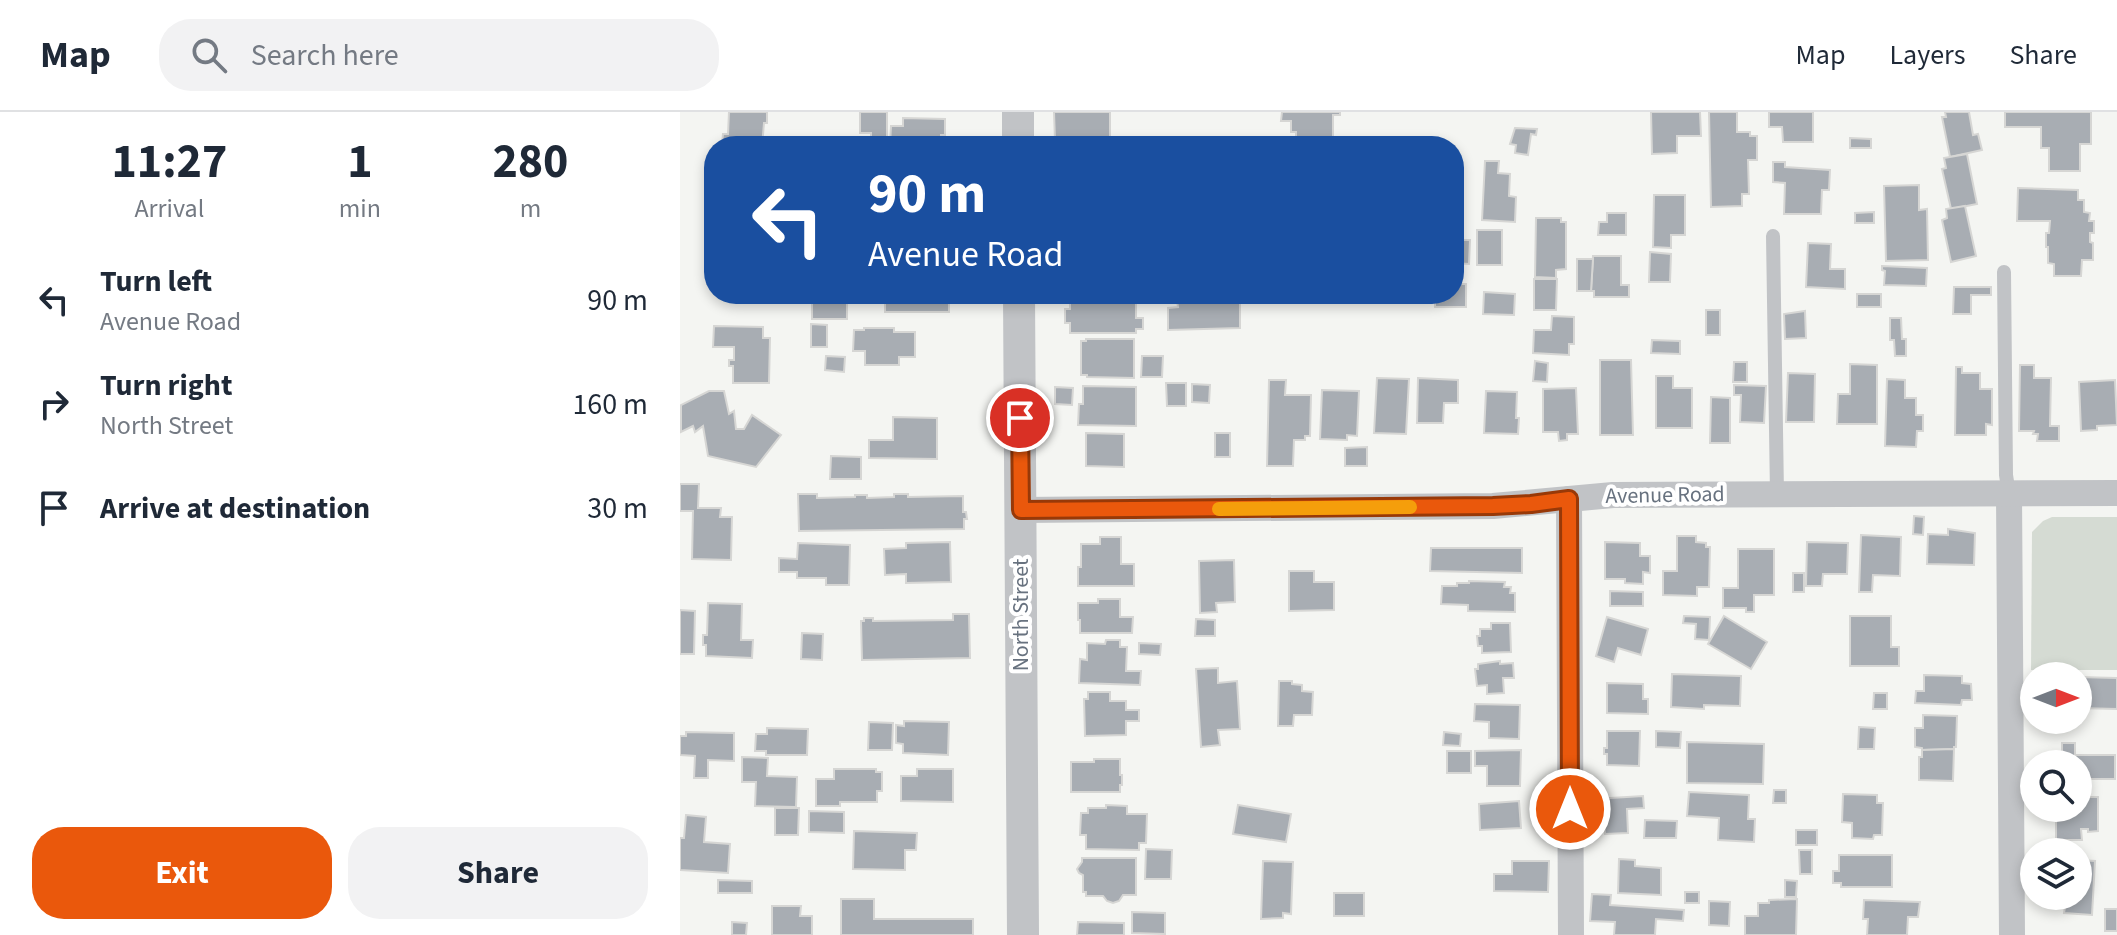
<!DOCTYPE html>
<style>
body{margin:0;font-family:"Source Sans 3",sans-serif;background:#f2f2f3;color:#1f2937;height:100vh;display:flex;flex-direction:column;font-size:30px;white-space:nowrap}
*{box-sizing:border-box;margin:0}
p{font-size:26px;color:#747a83}
.icon{flex:none;width:44px;height:44px;fill:none;stroke:currentColor;stroke-width:2;stroke-linecap:round;stroke-linejoin:round}
.map{position:relative;flex:1;overflow:hidden}
.side{display:flex;flex-direction:column;background:#fff;width:680px}
.side>*{flex:none}
.top-card{position:absolute;left:24px;top:24px;width:760px;height:168px;border-radius:32px;box-shadow:0 4px 12px #0003;background:#1a4fa0;color:#fff;overflow:hidden}
.needle{width:52px;rotate:90deg}
.controls{position:absolute;left:1340px;top:550px;display:grid;gap:16px}
.controls a{display:grid;place-items:center;width:72px;height:72px;border-radius:50%;background:#fff;box-shadow:0 4px 12px #0003;font-size:40px}
.pin{position:absolute;display:grid;place-items:center;width:68px;height:68px;color:#fff;margin:-34px;border:4px solid #fff;border-radius:50%;box-shadow:0 2px 8px #0007}
.me{position:absolute;width:88px;margin:-44px;rotate:0deg;stroke-linejoin:round;filter:drop-shadow(0 0 6px #0008)}
.turn{display:flex;align-items:center;gap:28px;height:168px;padding:0 32px;font-size:36px}
.turn .icon{width:104px;height:104px;stroke-width:2.5}
.turn b{display:block;font-size:56px;line-height:68px}
.eta{display:flex;justify-content:space-evenly;align-items:center;height:136px;text-align:center}
.eta b{font-size:48px;font-weight:700;line-height:56px}
.button{display:flex;gap:16px;margin-top:auto;padding:16px 32px}
.button a{flex:1;height:92px;border-radius:32px;background:#ea580c;color:#fff;font-size:32px;font-weight:700;line-height:92px;text-align:center}
.button a+a{background:#f2f2f3;color:#1f2937}
ul{padding:0;list-style:none}
li{display:flex;align-items:center;gap:24px;height:104px;padding:0 32px}
li div{flex:1}
li b{display:block;font-size:30px}
li em{font-style:normal}
header{display:flex;align-items:center;gap:48px;box-sizing:border-box;height:112px;padding:0 40px;background:#fff;border-bottom:2px solid #e0e1e3}
header strong{font-size:38px}
nav{display:flex;gap:44px;margin-inline-start:auto;font-size:28px}
.search{width:560px;height:72px;background:#f2f2f3;display:flex;align-items:center;gap:20px;box-sizing:border-box;padding:0 28px;border-radius:32px;color:#747a83;font-size:30px}
main{display:flex;flex:1;min-height:0}
.map>svg:first-child{display:block}
</style>
<header>
<strong>Map</strong>
<div class="search"><svg class="icon" aria-label="search" viewBox="0 0 24 24"><circle cx="10" cy="10" r="6"/><path d="M15 15l6 6"/></svg>Search here</div>
<nav><a>Map</a><a>Layers</a><a>Share</a></nav>
</header>
<main>
<section class="side">
<div class="eta">
<div><b>11:27</b><p>Arrival</p></div>
<div><b>1</b><p>min</p></div>
<div><b>280</b><p>m</p></div>
</div>
<ul>
<li><svg class="icon" aria-label="left" viewBox="0 0 24 24"><path d="M17 20v-9H6M10 6l-5 5 5 5"/></svg><div><b>Turn left</b><p>Avenue Road</p></div><em>90 m</em></li>
<li><svg class="icon" aria-label="right" viewBox="0 0 24 24"><path d="M7 20v-9h11M14 6l5 5-5 5"/></svg><div><b>Turn right</b><p>North Street</p></div><em>160 m</em></li>
<li><svg class="icon" aria-label="arrive" viewBox="0 0 24 24"><path d="M6 21V4h12l-3 4 3 4H6"/></svg><div><b>Arrive at destination</b></div><em>30 m</em></li>
</ul>
<div class="button"><a>Exit</a><a>Share</a></div>
</section>
<div class="map">
<svg width="1437" height="823" viewBox="0 0 1437 823">
<rect width="100%" height="100%" fill="#f4f5f2"/>
<path fill="#d5dbd3" d="M1372,405H1437V558H1351L1352,420L1363,409Z"/>
<g fill="#a8adb3" stroke="#d6d6d4" stroke-width="2">
<path d="M49,0H87V11H84L82,34L42,33L43,22H48Z"/>
<path d="M180,0H207V34H191V21H180Z"/>
<path d="M374,0H430V27L375,28Z"/>
<path d="M602,0H660V3H653V31L616,30V20H611V9H601Z"/>
<path d="M971,0H1020L1021,24H997V41L972,42Z"/>
<path d="M1029,0H1057V20H1070V24H1077V48H1068L1069,82H1062V94L1031,95Z"/>
<path d="M1089,0H1133V30H1103L1102,15H1089Z"/>
<path d="M1265,0H1289L1293,23L1298,22L1302,38L1270,45L1262,5H1266Z"/>
<path d="M1325,0H1411V32H1400V59H1369V36H1361V15H1325Z"/>
<path d="M223,6L265,7V23H261V34H210L211,14H223Z"/>
<path d="M835,16L857,17L856,23L851,22L848,43L835,41L836,33L830,32Z"/>
<path d="M1170,26L1191,27V36H1170Z"/>
<path d="M1287,42L1297,92L1271,97L1262,57L1266,56L1264,46Z"/>
<path d="M805,49H819L818,61L830,62L829,84L836,85L835,110L802,108Z"/>
<path d="M1093,50H1105V55L1150,58L1149,78H1142L1141,102H1104L1105,71L1093,70Z"/>
<path d="M1239,73V98L1247,97L1248,148L1206,149L1204,74Z"/>
<path d="M1338,76L1398,78V88H1404V100L1410,101L1409,109H1414V121H1410V130L1413,131V148H1402L1401,164H1374V152L1368,151V135H1366V121H1369L1370,109H1337Z"/>
<path d="M974,83H1005V123H991V136L973,135Z"/>
<path d="M1285,94L1296,144L1271,150L1262,108L1267,106L1266,97Z"/>
<path d="M1194,100V111H1175V101Z"/>
<path d="M927,101H946V123H918L919,110H927Z"/>
<path d="M856,106H881V110H886V157L876,158V166L855,165Z"/>
<rect x="797" y="118" width="25" height="35"/>
<path d="M774,128H790L789,152L774,151Z"/>
<path d="M1128,131L1151,132L1150,157H1165V177L1126,175Z"/>
<path d="M970,140L991,142L990,170H969Z"/>
<path d="M913,144H941V173H949V185H914V179H911Z"/>
<path d="M897,147H913L911,179H897Z"/>
<path d="M1202,154L1247,156L1246,174L1204,173L1205,159L1202,158Z"/>
<path d="M854,167H877L876,198H854Z"/>
<path d="M774,172H786V195H755V182H774Z"/>
<path d="M1274,175H1311V183H1291V202H1273Z"/>
<path d="M804,180L835,182L834,203L803,202Z"/>
<path d="M194,182H269V200H205V183Z"/>
<path d="M560,182V216L488,218V196L498,195L497,189L511,188L510,183Z"/>
<rect x="1177" y="182" width="24" height="13"/>
<rect x="132" y="183" width="35" height="24"/>
<path d="M390,188H456V206H463V217H456V221H390V211H385V197H390Z"/>
<rect x="1026" y="198" width="14" height="25"/>
<path d="M1125,199L1126,226L1105,227L1104,202Z"/>
<path d="M872,204L894,205V232H889V243L853,241L854,218H871Z"/>
<path d="M1210,206H1221L1222,227H1226V244H1215L1214,228H1210Z"/>
<path d="M131,212L147,213V235H131Z"/>
<path d="M34,214L83,215V226H90L89,271H53V254H49V248H54V235H33Z"/>
<path d="M184,216H214V220H235V245H219V253H185V239H173L174,218H184Z"/>
<path d="M406,227H454V266L407,265V263H401V229H406Z"/>
<path d="M972,228L1000,229V242L971,241Z"/>
<path d="M146,244L165,245L164,260L145,258Z"/>
<path d="M462,244H483L482,265H461Z"/>
<path d="M920,248H951L953,323H920Z"/>
<path d="M855,249L868,251L867,270L853,269Z"/>
<path d="M1054,250H1067V270H1053Z"/>
<path d="M1170,252L1197,253V312H1157L1158,282H1170Z"/>
<path d="M1340,253H1354V266H1371L1370,314H1379V329H1357L1358,322H1353L1354,319H1339Z"/>
<path d="M1276,255H1282V261H1300V277H1312V313L1306,312V323H1275Z"/>
<path d="M1108,261L1135,262L1134,310H1106Z"/>
<path d="M976,264H993V276H1012V316H976Z"/>
<path d="M697,266L729,267L726,322L694,321Z"/>
<path d="M738,266L778,268V291H764L763,311H737Z"/>
<path d="M1207,267L1225,268V286H1236V303H1243V319H1237L1236,335L1205,334Z"/>
<path d="M589,268H606L605,283H631L630,324H625V328H614L613,354H587Z"/>
<path d="M1435,268L1437,313L1417,314V318L1401,319L1399,270Z"/>
<path d="M486,271H506V294H487Z"/>
<path d="M512,272L530,273L529,291L512,290Z"/>
<path d="M1054,273L1086,274L1084,311L1060,310L1061,283H1054Z"/>
<path d="M403,274L456,275V314L398,313L399,292H403Z"/>
<path d="M375,275L393,276L392,293L375,292Z"/>
<path d="M896,276L898,322H887V328L879,329L878,320H863V277Z"/>
<path d="M642,278L679,279L677,324L667,323V328L640,327Z"/>
<path d="M29,279H44L49,302L54,299L56,317H64L72,303L101,323L76,355L28,344L23,314L15,320L13,314L1,320V293Z"/>
<path d="M806,279L837,280L836,306H839L838,322L804,321Z"/>
<path d="M1031,285L1050,286V331H1030Z"/>
<path d="M213,305L257,306V347L189,346V328H213Z"/>
<path d="M406,321L444,322V355L406,354Z"/>
<rect x="535" y="321" width="15" height="24"/>
<path d="M687,335V354H665V336Z"/>
<path d="M151,344L181,345V367H150Z"/>
<path d="M0,372H19L18,396H41L40,405H52L51,448L12,447L13,399H0Z"/>
<path d="M118,382H137V386L175,385V383H187V386L214,385V382H228V385L283,384V400H286L287,407H284V417L119,419Z"/>
<path d="M1234,404L1244,405L1243,423L1233,422Z"/>
<path d="M1268,417L1295,421L1294,453L1247,452L1248,422L1268,423Z"/>
<path d="M1181,423L1221,425L1220,464L1193,463L1192,480H1179Z"/>
<path d="M997,424H1016V430L1026,431V435H1030L1029,475H1017V484L983,483V459H997Z"/>
<path d="M420,425H441V452H454V474H398V455H401V432H420Z"/>
<path d="M270,430L271,470L226,471V462L205,463L204,437L226,436V431Z"/>
<path d="M925,430L960,431V444H970V461L963,460V472L945,471V467H925Z"/>
<path d="M1127,430L1168,431L1167,462H1143L1142,474H1126Z"/>
<path d="M118,431L170,433L169,473H146V466H117V460H99V446L117,447Z"/>
<path d="M751,436H842V461L750,459Z"/>
<path d="M1058,437H1094V483H1074V500H1066V496H1043V476H1058Z"/>
<path d="M554,448L555,490L536,491L537,500L520,501L519,449Z"/>
<path d="M609,459H634V470H654V498L609,499Z"/>
<rect x="1113" y="461" width="11" height="19"/>
<path d="M789,469L825,470L824,475H831L830,481H835V500L788,499V493L761,492L762,474H777V471H789Z"/>
<path d="M930,479L963,480V494H930Z"/>
<path d="M418,487H440V505H453L452,521H400V508H398V491H418Z"/>
<path d="M28,491L62,492L61,528H73L72,546L26,544V533H23V523H27Z"/>
<path d="M0,498L15,499L14,542H0Z"/>
<path d="M273,502H289L290,546L182,548L181,509H184V506H193V509L273,508Z"/>
<path d="M1004,504L1030,505L1029,528L1015,527L1016,512L1003,511Z"/>
<path d="M1044,504L1087,530L1071,557L1028,532Z"/>
<path d="M1170,504H1211V535H1219V554H1170Z"/>
<path d="M927,505L968,517L961,543L938,536L934,550L916,544Z"/>
<path d="M516,507L535,508V524H515Z"/>
<path d="M811,511H830L831,540L802,541V534H798L797,524H800V517H811Z"/>
<path d="M122,521L143,522L142,548L121,547Z"/>
<path d="M426,528H440V535H447L446,559H461L460,573L399,571L400,547L407,548V531L425,532Z"/>
<path d="M459,531L481,532L480,543L459,542Z"/>
<path d="M820,549V552L833,551L834,566H823L824,581L807,582V573L797,574L795,557H798V552Z"/>
<path d="M538,556V571L557,569L560,617L538,618L540,633L521,635L516,557Z"/>
<path d="M992,562L1061,564L1060,594L1024,593V597L991,595Z"/>
<path d="M1244,563L1282,564V571L1291,572L1292,588H1282L1281,593L1235,591L1236,579H1244Z"/>
<path d="M1398,565L1437,566V597L1398,596Z"/>
<path d="M599,569H612V572L622,573V579L633,580L632,603H614L613,614H598Z"/>
<path d="M927,571L963,572V587H968V602L927,601Z"/>
<path d="M408,580H430V589H446V598H459V609H446V623L405,624L404,587H408Z"/>
<path d="M1194,581H1207V597H1193Z"/>
<path d="M795,592L840,593L839,627L809,626V610L794,609Z"/>
<path d="M1243,603L1277,604L1276,635H1274V637L1242,638V636L1235,635V616H1243Z"/>
<path d="M224,609L269,610L268,643L223,641V632L216,631V613L224,614Z"/>
<path d="M189,610L213,611L212,638H188Z"/>
<path d="M1179,615L1195,616L1194,637H1178Z"/>
<path d="M87,616L128,617L127,643H86V639H75L76,622H87Z"/>
<path d="M927,619H960L959,654L927,653V642H924V636H927Z"/>
<path d="M976,619L1001,620L1000,636L976,635Z"/>
<path d="M6,620L54,621V649L28,648V666H14L15,644L0,643V624H6Z"/>
<path d="M764,620L781,622L780,634L763,633Z"/>
<path d="M1007,630L1084,632L1083,672L1007,671Z"/>
<path d="M1382,631H1395V643H1435V667H1398V652H1382Z"/>
<path d="M1274,637L1273,669L1239,668V645H1242V638Z"/>
<path d="M841,638L840,674H807V654H795V639Z"/>
<rect x="767" y="639" width="24" height="22"/>
<path d="M62,645L88,646L87,664L117,665L116,695L75,694L76,670H62Z"/>
<path d="M414,647H440V663H442V673H440V680H391V650H414Z"/>
<path d="M154,657H196V660H202V679H197V690H160V694H136V667H154Z"/>
<path d="M237,657H273V690L221,689V664H237Z"/>
<path d="M1094,678H1106V691H1093Z"/>
<path d="M1009,680L1069,683L1068,707H1075L1074,730L1038,728L1039,706L1007,704Z"/>
<path d="M1163,682L1197,683V691H1203L1202,723H1194L1193,727L1172,726V711L1162,710Z"/>
<path d="M963,684L964,696L947,697L948,721L925,722L924,707L915,708L914,687Z"/>
<path d="M1398,685H1418V719L1408,720V717H1401L1402,728H1376V706H1372V696H1398Z"/>
<path d="M839,689L841,716L800,718L799,692Z"/>
<path d="M426,693L447,694V702H467L466,731H459V738L406,737V723H400L401,701H408V696H426Z"/>
<path d="M558,693L611,702L606,730L553,722Z"/>
<path d="M95,696H119L118,723H95Z"/>
<path d="M129,699L164,700V721L129,720Z"/>
<path d="M6,703L26,705L24,730L50,732L48,761L0,758V726H4Z"/>
<path d="M965,708L997,709L996,726H964Z"/>
<rect x="1116" y="718" width="21" height="15"/>
<path d="M174,719L237,721L236,738H225V758L173,757Z"/>
<path d="M466,737L492,738L491,767H465Z"/>
<path d="M1119,738H1132V762H1120Z"/>
<path d="M1159,743H1212V775H1161V771H1153V759H1159Z"/>
<path d="M402,746H456V783H443L439,789L433,791L427,789L423,784H406V780H403V763L399,761L397,757L402,750Z"/>
<path d="M939,747L955,748V754L981,756V783L938,781Z"/>
<path d="M1398,748L1415,749L1412,803L1384,801L1385,795L1373,794V784H1398Z"/>
<path d="M583,749L613,750L611,802L603,801V806L581,807Z"/>
<path d="M832,749H869L868,780L814,779V762H832Z"/>
<path d="M38,768L72,769V781H38Z"/>
<path d="M1105,768L1117,769L1116,785H1105Z"/>
<rect x="1005" y="780" width="14" height="11"/>
<rect x="654" y="781" width="30" height="23"/>
<path d="M912,782L931,783L930,793L1004,798L1003,809L976,807L975,823H934L935,810L910,809Z"/>
<path d="M161,787H194V807H293V823H161Z"/>
<path d="M1117,787L1116,823H1065V804H1078V791H1089V788Z"/>
<path d="M1184,788L1240,790L1238,805H1228L1227,823H1187L1188,807H1183Z"/>
<path d="M1029,789L1050,790L1049,814L1029,813Z"/>
<path d="M92,794H121L120,804H132V823H92Z"/>
<rect x="1425" y="797" width="12" height="22"/>
<path d="M452,800L485,801V822L452,821Z"/>
<path d="M52,810L67,811L66,823H52Z"/>
<path d="M398,810L444,811V823H397Z"/>
</g>
<g fill="none" stroke-linecap="round" stroke-linejoin="round">
<g stroke="#c1c3c6" stroke-width="14">
<path d="M1093,124L1097,382"/>
<path d="M1324,160L1326,363L1329,382"/>
</g>
<g stroke="#c1c3c6" stroke-width="26">
<path d="M1329,382L1332,823"/>
<path d="M889,387L891,823"/>
<path d="M341,398L813,394L933,383L1437,381"/>
</g>
<g stroke="#c1c3c6" stroke-width="32">
<path d="M338,0V34"/>
<path d="M339,182L343,823"/>
</g>
</g>
<g fill="none" stroke-linecap="round" stroke-linejoin="round">
<g stroke="#983908" stroke-width="20">
<path id="route" d="M340,306L341,398L813,394L851,392L889,387L890,697"/>
</g>
<use href="#route" stroke="#ea580c" stroke-width="14"/>
<path stroke="#f59e0b" stroke-width="14" d="M539,397L730,395"/>
</g>
<g text-anchor="middle" dominant-baseline="central" stroke-width="8" stroke-linejoin="round" paint-order="stroke">
<g font-size="22" fill="#68727f" stroke="#fff">
<text transform="translate(985 383) rotate(-1)">Avenue Road</text>
<text transform="translate(341 503) rotate(-90)">North Street</text>
</g>
</g>
</svg>
<div class="controls">
<a><svg class="needle" viewBox="-14 -14 28 28"><path d="M0-13l5 13h-10z" fill="#e53935"/><path d="M0 13l5-13h-10z" fill="#747a83"/></svg></a>
<a><svg class="icon" aria-label="search" viewBox="0 0 24 24"><circle cx="10" cy="10" r="6"/><path d="M15 15l6 6"/></svg></a>
<a><svg class="icon" aria-label="layers" viewBox="0 0 24 24"><path d="M12 4l9 5-9 5-9-5zM3 14l9 5 9-5"/></svg></a>
</div>
<div class="pin" style="left:340px;top:306px;background:#d93025"><svg class="icon" aria-label="arrive" viewBox="0 0 24 24"><path d="M6 21V4h12l-3 4 3 4H6"/></svg></div>
<svg class="me" style="left:890px;top:697px" viewBox="-20 -20 40 40"><circle r="17" fill="#ea580c" stroke="#fff" stroke-width="3"/><path d="M0-11L8 9 0 5-8 9z" fill="#fff"/></svg>
<div class="top-card">
<div class="turn"><svg class="icon" aria-label="left" viewBox="0 0 24 24"><path d="M17 20v-9H6M10 6l-5 5 5 5"/></svg><div><b>90 m</b>Avenue Road</div></div>
</div>
</div>
</main>
